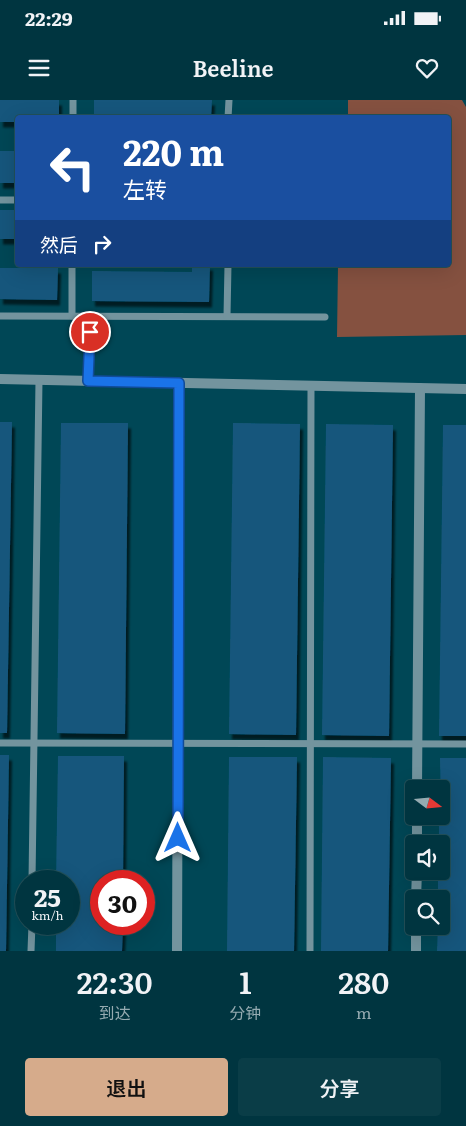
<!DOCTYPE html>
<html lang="zh">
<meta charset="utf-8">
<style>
body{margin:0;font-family:Literata,"Noto Sans SC",serif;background:#0a3d47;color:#f1f3f6;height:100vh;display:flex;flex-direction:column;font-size:19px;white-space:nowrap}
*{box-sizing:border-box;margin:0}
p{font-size:16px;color:#95abb1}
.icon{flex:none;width:28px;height:28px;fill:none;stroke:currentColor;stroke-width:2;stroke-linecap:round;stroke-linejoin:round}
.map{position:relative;height:851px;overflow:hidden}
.side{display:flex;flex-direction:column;background:#003540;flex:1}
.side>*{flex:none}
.banner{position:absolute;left:15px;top:15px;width:436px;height:152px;border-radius:5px;box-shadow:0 5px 20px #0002,0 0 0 1px #225059;background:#1a4fa0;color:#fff;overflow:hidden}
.needle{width:32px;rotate:106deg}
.fabs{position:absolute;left:405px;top:680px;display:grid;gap:10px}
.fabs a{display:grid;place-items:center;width:45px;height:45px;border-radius:5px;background:#003540;box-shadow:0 5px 20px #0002,0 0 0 1px #225059;font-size:25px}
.speed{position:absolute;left:15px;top:770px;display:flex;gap:10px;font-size:25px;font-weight:700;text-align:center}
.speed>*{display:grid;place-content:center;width:65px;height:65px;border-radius:50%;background:#003540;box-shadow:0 5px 20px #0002,0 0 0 1px #225059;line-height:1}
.speed small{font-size:12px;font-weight:400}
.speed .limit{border:8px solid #d22;background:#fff;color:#111}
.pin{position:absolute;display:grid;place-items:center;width:42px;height:42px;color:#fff;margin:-21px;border:2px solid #fff;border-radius:50%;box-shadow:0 1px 5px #0007}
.me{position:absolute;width:55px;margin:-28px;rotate:0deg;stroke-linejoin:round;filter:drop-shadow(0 0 4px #0008)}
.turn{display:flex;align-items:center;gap:18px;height:105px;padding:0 25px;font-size:22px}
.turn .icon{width:65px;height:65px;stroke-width:2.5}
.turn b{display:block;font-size:35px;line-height:42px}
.then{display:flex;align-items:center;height:48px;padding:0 25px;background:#0003;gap:10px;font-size:19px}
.eta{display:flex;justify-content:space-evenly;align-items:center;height:85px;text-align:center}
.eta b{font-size:30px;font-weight:600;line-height:35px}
.action{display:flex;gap:10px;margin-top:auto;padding:10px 25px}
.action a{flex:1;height:58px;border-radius:5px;background:#d6ab8b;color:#111;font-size:20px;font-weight:600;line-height:58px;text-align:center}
.action a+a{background:#0a3d47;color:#f1f3f6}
.status{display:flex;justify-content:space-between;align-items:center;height:35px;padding:0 25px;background:#003540;direction:ltr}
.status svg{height:14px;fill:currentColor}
header{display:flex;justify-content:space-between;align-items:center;height:65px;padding:0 25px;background:#003540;font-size:22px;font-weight:600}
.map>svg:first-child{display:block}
</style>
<div class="status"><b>22:29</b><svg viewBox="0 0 49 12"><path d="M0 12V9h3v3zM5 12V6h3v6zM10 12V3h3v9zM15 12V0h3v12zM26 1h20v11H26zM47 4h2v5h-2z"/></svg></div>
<header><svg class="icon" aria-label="menu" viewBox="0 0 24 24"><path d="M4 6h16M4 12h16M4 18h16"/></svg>Beeline<svg class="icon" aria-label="heart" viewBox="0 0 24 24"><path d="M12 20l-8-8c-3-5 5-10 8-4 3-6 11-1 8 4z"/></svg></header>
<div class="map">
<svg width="466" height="851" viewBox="0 0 466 851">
<defs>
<filter id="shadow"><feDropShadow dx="3" dy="5.5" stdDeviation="1" flood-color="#0009"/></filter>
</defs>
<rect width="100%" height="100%" fill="#004756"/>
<path fill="#855140" d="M348,0H462L466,7V235L337,237L338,165H449V18L348,17Z"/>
<g fill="#15577c" filter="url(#shadow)">
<path d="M0,0H59V18H18V22H0Z"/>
<path d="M94,0H212L211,18H94Z"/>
<rect x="0" y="51" width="18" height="32"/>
<rect x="0" y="110" width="18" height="29"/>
<path d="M192,165H210L209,202L92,201V171L192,172Z"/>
<path d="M0,168H58L57,200L0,199Z"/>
<path d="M0,322H12L7,633H0Z"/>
<path d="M61,323H128L125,634L57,633Z"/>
<path d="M233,323L300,324L296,635L229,634Z"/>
<path d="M326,324L393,325L389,636L322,635Z"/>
<path d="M443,325H466V636H439Z"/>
<path d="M0,655H9L6,851H0Z"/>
<path d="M58,656H124L123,781H101V824H123L122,851H56V824H69V781H56Z"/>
<path d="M229,657H297L294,851H227Z"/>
<path d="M323,657L391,658L388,851H321Z"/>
<path d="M440,658H466V851H437L438,826H441V799H438V771H441V744H439V716H441Z"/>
</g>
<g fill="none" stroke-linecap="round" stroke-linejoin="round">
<g stroke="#73949e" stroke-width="7">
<path d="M73,18V0"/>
<path d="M228,18L229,0"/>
<path d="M0,100H18"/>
<path d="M0,216L325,217"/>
<path d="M72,216V165"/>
<path d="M227,216L228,165"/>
<path d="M89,281L90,216"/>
<path d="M0,643L466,644"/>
<path d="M32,781L39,280"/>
<path d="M31,851L32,824"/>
<path d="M310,851L311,286"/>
</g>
<g stroke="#73949e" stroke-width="10">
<path d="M0,279L466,289"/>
<path d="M417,689L420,288"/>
<path d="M417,744V716"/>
<path d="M416,799L417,771"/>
<path d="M177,851L179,283"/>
<path d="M416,851V826"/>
</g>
</g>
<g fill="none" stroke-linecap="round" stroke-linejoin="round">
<g stroke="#114b97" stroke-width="12">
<path id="route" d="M90,232L88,281L179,283L178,738"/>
</g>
<use href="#route" stroke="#1a73e8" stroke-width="9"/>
</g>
</svg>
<div class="fabs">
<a><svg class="needle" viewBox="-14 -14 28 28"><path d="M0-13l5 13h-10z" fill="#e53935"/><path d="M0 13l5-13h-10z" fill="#95abb1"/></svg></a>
<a><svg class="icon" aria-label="sound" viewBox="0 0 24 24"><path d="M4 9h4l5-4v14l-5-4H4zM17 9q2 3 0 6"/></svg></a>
<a><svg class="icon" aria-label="search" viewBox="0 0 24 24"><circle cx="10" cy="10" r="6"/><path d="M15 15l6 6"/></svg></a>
</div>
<div class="speed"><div>25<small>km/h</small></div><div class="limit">30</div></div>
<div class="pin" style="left:90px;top:232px;background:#d93025"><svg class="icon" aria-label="arrive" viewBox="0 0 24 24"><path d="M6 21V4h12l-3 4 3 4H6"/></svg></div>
<svg class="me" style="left:178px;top:738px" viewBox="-20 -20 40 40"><path d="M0-17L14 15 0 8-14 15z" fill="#1a73e8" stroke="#fff" stroke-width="4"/></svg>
<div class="banner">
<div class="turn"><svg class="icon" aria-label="left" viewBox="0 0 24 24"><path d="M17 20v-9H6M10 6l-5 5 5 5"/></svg><div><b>220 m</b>左转</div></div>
<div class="then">然后<svg class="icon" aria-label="right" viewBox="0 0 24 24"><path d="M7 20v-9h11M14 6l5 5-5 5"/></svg></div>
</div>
</div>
<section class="side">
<div class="eta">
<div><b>22:30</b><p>到达</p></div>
<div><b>1</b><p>分钟</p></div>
<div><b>280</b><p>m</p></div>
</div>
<div class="action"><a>退出</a><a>分享</a></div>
</section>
